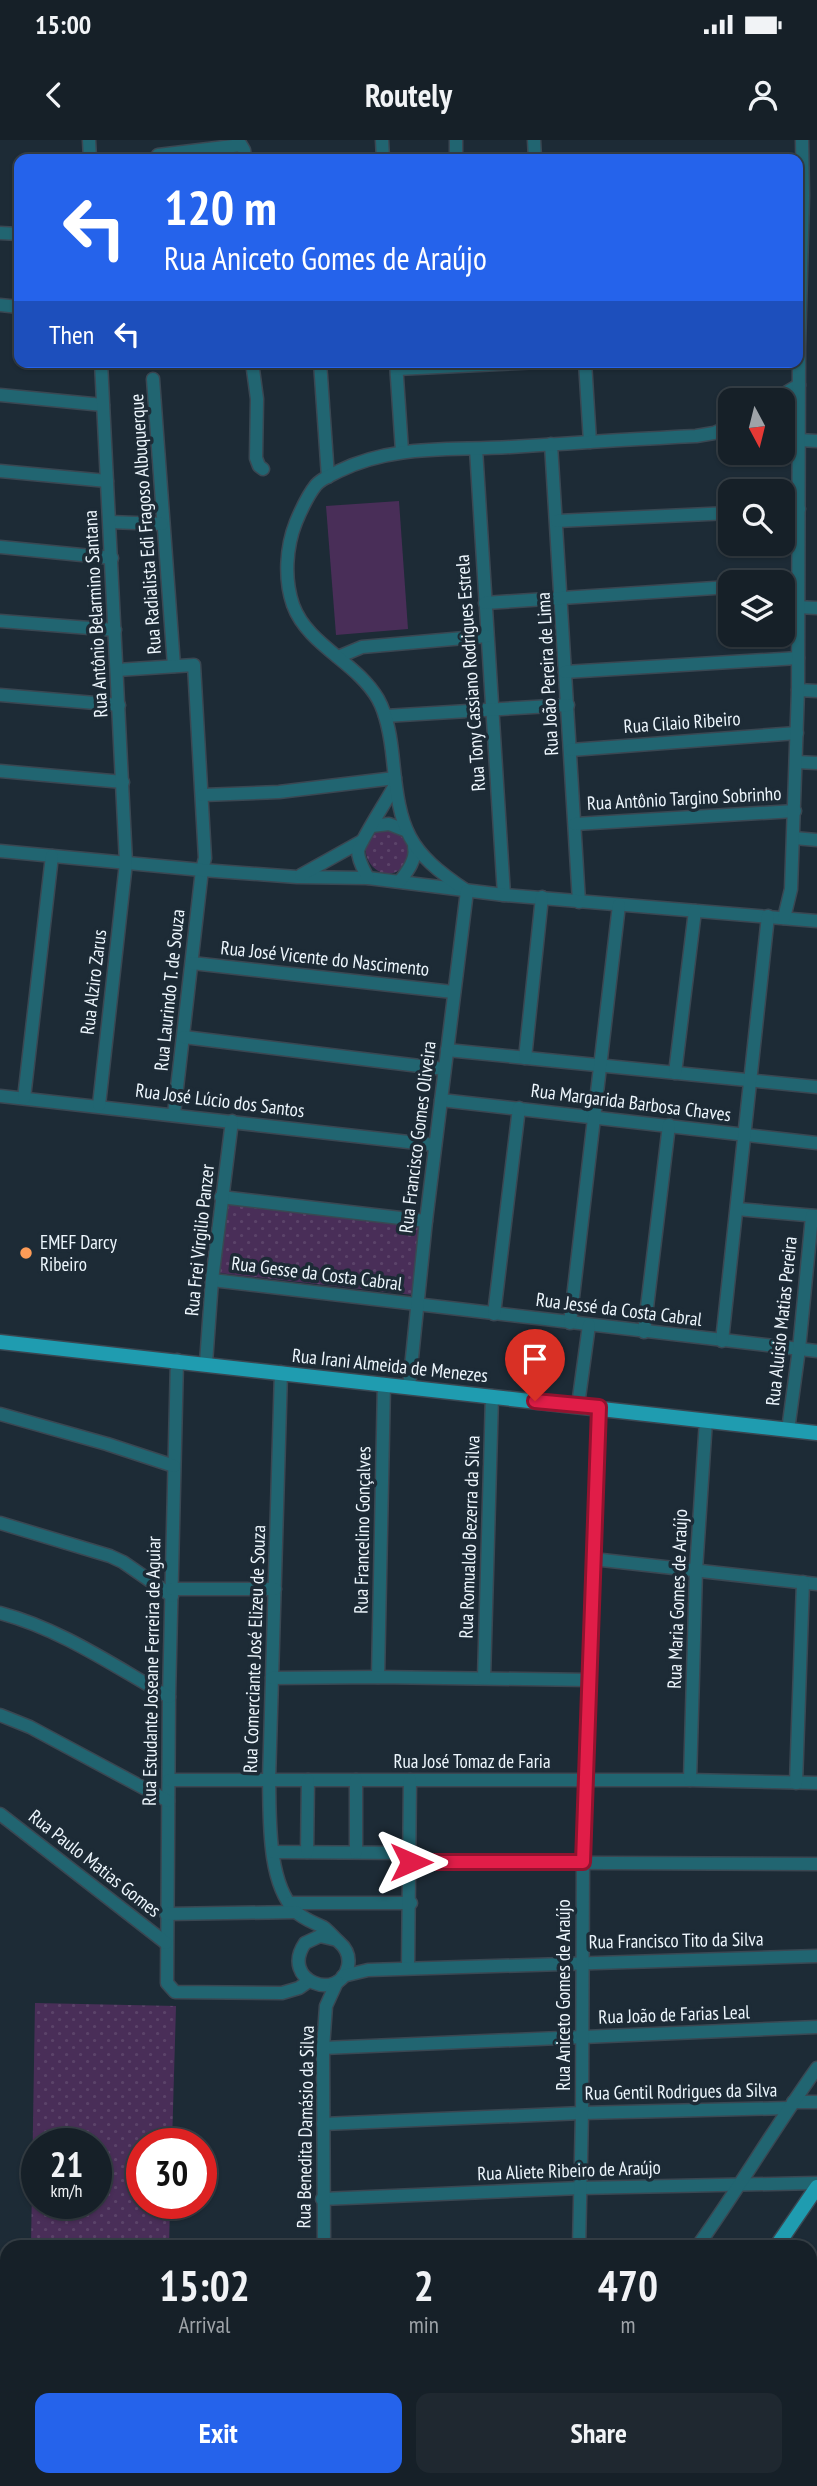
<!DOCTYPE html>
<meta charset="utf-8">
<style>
body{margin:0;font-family:"PT Sans Narrow",sans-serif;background:#1f2830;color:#f1f3f6;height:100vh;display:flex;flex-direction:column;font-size:26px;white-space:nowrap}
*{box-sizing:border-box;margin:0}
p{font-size:23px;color:#9ea3a8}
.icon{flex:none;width:38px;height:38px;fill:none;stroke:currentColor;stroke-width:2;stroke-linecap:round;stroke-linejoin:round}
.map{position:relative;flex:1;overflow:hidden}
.sheet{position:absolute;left:0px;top:2100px;width:817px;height:247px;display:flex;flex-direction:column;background:#162028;border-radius:21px 21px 0 0;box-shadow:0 2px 5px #0004,0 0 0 2px #353e45}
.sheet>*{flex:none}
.hud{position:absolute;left:14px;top:14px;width:789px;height:214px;border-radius:14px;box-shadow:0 2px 5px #0004,0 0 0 2px #353e45;background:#2563eb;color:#fff;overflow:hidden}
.needle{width:46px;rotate:173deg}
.tools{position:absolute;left:718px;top:248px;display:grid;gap:14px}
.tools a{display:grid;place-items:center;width:77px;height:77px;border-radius:14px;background:#162028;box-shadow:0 2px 5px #0004,0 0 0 2px #353e45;font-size:35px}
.speed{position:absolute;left:21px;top:1988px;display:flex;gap:14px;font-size:35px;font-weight:700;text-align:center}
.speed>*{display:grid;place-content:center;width:91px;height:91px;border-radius:50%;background:#162028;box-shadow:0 2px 5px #0004,0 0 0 2px #353e45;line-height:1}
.speed small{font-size:18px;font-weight:400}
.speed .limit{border:10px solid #d22;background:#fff;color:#111}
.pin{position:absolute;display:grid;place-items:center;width:60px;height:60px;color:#fff;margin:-72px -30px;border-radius:50% 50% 50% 0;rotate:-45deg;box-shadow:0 0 7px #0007}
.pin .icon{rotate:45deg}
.me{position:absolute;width:77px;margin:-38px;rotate:90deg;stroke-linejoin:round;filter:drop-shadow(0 0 5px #0008)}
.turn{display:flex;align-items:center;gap:24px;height:147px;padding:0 35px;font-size:32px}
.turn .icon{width:91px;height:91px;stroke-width:2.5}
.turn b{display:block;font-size:49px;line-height:60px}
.then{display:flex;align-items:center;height:66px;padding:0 35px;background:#0003;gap:14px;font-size:26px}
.eta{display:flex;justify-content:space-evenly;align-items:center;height:119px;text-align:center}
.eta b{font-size:42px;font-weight:600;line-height:49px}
.button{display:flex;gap:14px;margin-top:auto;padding:14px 35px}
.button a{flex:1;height:80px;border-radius:14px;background:#2563eb;color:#fff;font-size:28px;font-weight:600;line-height:80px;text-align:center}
.button a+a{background:#1f2830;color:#f1f3f6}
.status{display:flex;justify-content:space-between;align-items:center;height:49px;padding:0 35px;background:#162028;direction:ltr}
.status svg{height:19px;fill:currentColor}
header{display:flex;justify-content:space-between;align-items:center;height:91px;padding:0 35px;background:#162028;font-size:32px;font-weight:600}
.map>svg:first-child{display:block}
</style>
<div class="status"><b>15:00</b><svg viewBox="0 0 49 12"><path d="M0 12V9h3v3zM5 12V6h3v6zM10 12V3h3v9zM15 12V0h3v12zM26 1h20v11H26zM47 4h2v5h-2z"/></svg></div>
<header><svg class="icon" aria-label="back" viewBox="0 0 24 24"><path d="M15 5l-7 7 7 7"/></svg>Routely<svg class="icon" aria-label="person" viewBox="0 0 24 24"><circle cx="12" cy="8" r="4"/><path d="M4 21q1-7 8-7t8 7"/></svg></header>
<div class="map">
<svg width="817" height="2346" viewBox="0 0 817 2346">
<defs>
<pattern id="grass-dots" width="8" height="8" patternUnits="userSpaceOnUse" patternTransform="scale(1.75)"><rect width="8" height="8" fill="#492e58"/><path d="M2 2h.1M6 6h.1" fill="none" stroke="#5b4369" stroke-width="1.8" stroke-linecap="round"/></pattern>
</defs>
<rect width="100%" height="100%" fill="#1d2b36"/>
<g fill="url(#grass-dots)" fill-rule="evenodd">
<path d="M379,689L401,690L412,709C409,715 406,725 401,729C379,747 348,709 379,689Z"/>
<path d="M227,1064L421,1085L413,1155L219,1133Z"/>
<path d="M35,1863L176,1866L172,2004H142V2063H170L169,2107H31ZM37,2004H96V2063H37Z"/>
<rect x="28" y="2340" width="149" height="6"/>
</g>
<path fill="#492e58" d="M399,361L408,489L336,495L326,366Z"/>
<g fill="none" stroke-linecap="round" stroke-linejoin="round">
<g stroke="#3a4752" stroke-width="15">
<g id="minor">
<path d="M89,0L90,19"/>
<path d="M382,0L383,19"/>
<path d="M456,0V19"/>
<path d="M534,0L535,19"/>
<path d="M158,15L241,5L244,10L245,19"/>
<path d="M0,93L19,94"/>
<path d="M0,165L19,167"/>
<path d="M252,222L257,259L256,318L259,326L263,329"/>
<path d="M320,222L328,337"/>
<path d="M585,222L590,302"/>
<path d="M396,223L402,311"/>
<path d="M397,229L540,222"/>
<path d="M153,239L174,526"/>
<path d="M0,255L103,265"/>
<path d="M772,261L799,245"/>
<path d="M799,300L817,301"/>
<path d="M551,304L579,762"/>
<path d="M476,309L504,755"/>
<path d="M0,331L107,341"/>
<path d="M782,370L799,369"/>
<path d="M557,381L730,373"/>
<path d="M110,382L162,384"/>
<path d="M0,407L112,418"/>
<path d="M485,463L730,447"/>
<path d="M797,467L817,468"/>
<path d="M0,481L115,490"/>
<path d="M338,517L362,507L487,496"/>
<path d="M117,530L194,525L205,718L202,730L174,974"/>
<path d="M565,532L798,518"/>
<path d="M798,550L817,551"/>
<path d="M0,555L119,565"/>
<path d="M385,576L568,565"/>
<path d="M571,610L797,593"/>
<path d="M796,622L817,623"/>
<path d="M0,631L123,642"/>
<path d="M203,655L279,652L395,638"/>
<path d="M575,684L795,671"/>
<path d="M372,686L389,684L407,691"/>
<path d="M794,698L817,700"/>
<path d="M0,711L202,730L297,737L368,738L504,755L817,781"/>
<path d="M301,735L362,701"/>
<path d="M368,738C364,730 358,721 358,711C359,703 389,657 395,645"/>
<path d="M400,741C407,732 417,719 414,707"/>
<path d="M467,751C407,711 400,691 393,620C391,600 388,577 378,559C357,522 308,506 293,465C284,439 286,407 296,382C301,370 308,355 316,345C322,338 332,335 339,331C394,304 451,311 511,307C572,303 634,299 696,296L714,293L730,286"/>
<path d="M784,778L791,749L798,550L799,208L803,55L802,0"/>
<path d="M192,823L453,852"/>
<path d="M184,897L444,929"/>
<path d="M447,910L817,947"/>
<path d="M525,918L542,757"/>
<path d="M675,933L695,771"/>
<path d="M0,956L435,1005"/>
<path d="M24,958L52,716"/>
<path d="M441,960L817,1003"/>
<path d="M99,965L126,723L101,222"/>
<path d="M221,1057L426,1081"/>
<path d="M737,1069L817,1076"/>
<path d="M212,1140L817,1211"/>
<path d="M494,1174L519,968"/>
<path d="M570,1183L619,765"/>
<path d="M644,1192L669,985"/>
<path d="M722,1201L768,776"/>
<path d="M177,1220L169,1557L167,1843L175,1852L282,1853L299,1848L309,1841"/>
<path d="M206,1223L212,1140L232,981"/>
<path d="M281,1232L269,1640C270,1678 267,1741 295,1771C303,1779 313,1782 323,1787C329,1791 333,1797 339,1802C346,1808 350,1816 348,1826C340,1863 279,1841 305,1803L320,1796L337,1800"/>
<path d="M409,1247L426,1081L467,751"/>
<path d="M578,1265L589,1185"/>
<path d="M0,1274L107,1304L174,1326"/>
<path d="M788,1290L799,1209L812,1076"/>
<path d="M0,1383L110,1416L123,1422L172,1456"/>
<path d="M593,1419L817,1444"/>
<path d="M172,1449H275"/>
<path d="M0,1473C61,1489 114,1526 169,1557"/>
<path d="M378,1537L384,1244"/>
<path d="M272,1538L378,1537L589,1540"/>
<path d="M484,1538L492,1256"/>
<path d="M0,1575L30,1587L168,1661"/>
<path d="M169,1640H690L817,1643"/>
<path d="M690,1640L696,1430L706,1280"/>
<path d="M796,1643L803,1442"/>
<path d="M0,1674L166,1803"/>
<path d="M273,1712L411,1713"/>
<path d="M307,1712L308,1640"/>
<path d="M356,1712V1640"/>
<path d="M411,1722L817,1724"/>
<path d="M289,1763H411"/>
<path d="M166,1774L296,1772"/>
<path d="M408,1828L410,1640"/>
<path d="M343,1836L368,1830L817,1816"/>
<path d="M323,1908L817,1887"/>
<path d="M793,1962H817"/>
<path d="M323,1984L582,1973L788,1968"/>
<path d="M322,2059L581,2048L817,2043"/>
<path d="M324,2107L323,1908L326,1866L337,1842"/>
<path d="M579,2107L582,1973L583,1722L599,1267"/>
<path d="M697,2107C739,2048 775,1987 817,1928"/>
<path d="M810,2205L817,2202"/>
<path d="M786,2340L787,2346"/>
</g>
</g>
<g stroke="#3a4752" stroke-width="17">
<g id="major">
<path d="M0,1202L817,1293"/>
<path d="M776,2107L817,2047"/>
<path d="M610,2346L614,2340"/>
</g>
</g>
<use href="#minor" stroke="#216571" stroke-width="12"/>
<use href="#major" stroke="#1f9cb0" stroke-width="14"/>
</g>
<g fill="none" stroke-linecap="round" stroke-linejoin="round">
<g stroke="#92132f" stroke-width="18">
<path id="route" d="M411,1722H583L599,1267L535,1261"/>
</g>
<use href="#route" stroke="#e11d48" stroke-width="12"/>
</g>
<circle fill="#fe9c57" stroke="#1d2b36" stroke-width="2.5" cx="26" cy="1113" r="7"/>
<g text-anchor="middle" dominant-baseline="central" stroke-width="7" stroke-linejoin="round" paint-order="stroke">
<g font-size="19" fill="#edf6fd" stroke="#1d2b36">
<text transform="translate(145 384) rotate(-94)">Rua Radialista Edi Fragoso Albuquerque</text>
<text transform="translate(95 474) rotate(-93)">Rua Antônio Belarmino Santana</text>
<text transform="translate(470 533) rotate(-94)">Rua Tony Cassiano Rodrigues Estrela</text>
<text transform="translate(547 534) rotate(-93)">Rua João Pereira de Lima</text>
<text transform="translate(682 582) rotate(-4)">Rua Cilaio Ribeiro</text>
<text transform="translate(684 658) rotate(-3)">Rua Antônio Targino Sobrinho</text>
<text transform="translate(325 818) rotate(6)">Rua José Vicente do Nascimento</text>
<text transform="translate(93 842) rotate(-83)">Rua Alziro Zarus</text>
<text transform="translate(169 850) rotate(-84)">Rua Laurindo T. de Souza</text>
<text transform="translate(220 960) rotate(7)">Rua José Lúcio dos Santos</text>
<text transform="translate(631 962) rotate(7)">Rua Margarida Barbosa Chaves</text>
<text transform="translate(417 997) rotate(-83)">Rua Francisco Gomes Oliveira</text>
<text transform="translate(199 1100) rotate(-84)">Rua Frei Virgilio Panzer</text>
<text transform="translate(317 1133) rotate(7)">Rua Gesse da Costa Cabral</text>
<text transform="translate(619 1169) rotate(7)">Rua Jessé da Costa Cabral</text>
<text transform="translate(781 1181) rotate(-84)">Rua Aluisio Matias Pereira</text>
<text transform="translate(390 1225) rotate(6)">Rua Irani Almeida de Menezes</text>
<text transform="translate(362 1390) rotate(-89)">Rua Francelino Gonçalves</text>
<text transform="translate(469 1397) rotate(-88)">Rua Romualdo Bezerra da Silva</text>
<text transform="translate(677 1459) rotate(-88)">Rua Maria Gomes de Araújo</text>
<text transform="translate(254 1509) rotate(-88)">Rua Comerciante José Elizeu de Souza</text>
<text transform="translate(151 1531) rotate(-89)">Rua Estudante Joseane Ferreira de Aguiar</text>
<text x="472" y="1621">Rua José Tomaz de Faria</text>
<text transform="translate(95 1723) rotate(38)">Rua Paulo Matias Gomes</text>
<text transform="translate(676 1800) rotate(-1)">Rua Francisco Tito da Silva</text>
<text transform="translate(563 1855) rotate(-90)">Rua Aniceto Gomes de Araújo</text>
<text transform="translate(674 1874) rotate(-2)">Rua João de Farias Leal</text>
<text transform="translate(681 1951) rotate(-1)">Rua Gentil Rodrigues da Silva</text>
<text transform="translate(305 1987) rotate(-89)">Rua Benedita Damásio da Silva</text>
<text transform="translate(569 2030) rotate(-2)">Rua Aliete Ribeiro de Araújo</text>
</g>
<g font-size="19" fill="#edf6fd" stroke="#1d2b36" text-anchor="start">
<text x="40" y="1102">EMEF Darcy<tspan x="40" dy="22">Ribeiro</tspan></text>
</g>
</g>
</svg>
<div class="tools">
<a><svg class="needle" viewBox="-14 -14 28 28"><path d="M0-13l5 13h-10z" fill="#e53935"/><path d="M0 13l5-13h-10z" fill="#9ea3a8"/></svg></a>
<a><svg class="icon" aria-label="search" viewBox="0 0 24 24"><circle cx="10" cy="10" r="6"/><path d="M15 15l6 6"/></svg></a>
<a><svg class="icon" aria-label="layers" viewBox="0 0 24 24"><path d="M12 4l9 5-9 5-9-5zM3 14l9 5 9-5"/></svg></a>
</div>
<div class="speed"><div>21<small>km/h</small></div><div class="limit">30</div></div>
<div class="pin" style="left:535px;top:1261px;background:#d93025"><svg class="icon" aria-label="arrive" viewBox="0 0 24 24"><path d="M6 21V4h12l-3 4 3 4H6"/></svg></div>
<svg class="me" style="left:411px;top:1722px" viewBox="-20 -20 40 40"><path d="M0-17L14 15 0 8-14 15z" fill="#e11d48" stroke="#fff" stroke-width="4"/></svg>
<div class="hud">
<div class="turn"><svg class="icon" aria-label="left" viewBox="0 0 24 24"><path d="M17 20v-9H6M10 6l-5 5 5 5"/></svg><div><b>120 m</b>Rua Aniceto Gomes de Araújo</div></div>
<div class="then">Then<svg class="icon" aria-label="left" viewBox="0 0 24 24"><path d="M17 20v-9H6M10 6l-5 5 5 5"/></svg></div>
</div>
<section class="sheet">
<div class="eta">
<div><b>15:02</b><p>Arrival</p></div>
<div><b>2</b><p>min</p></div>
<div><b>470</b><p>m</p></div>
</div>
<div class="button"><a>Exit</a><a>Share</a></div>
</section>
</div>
